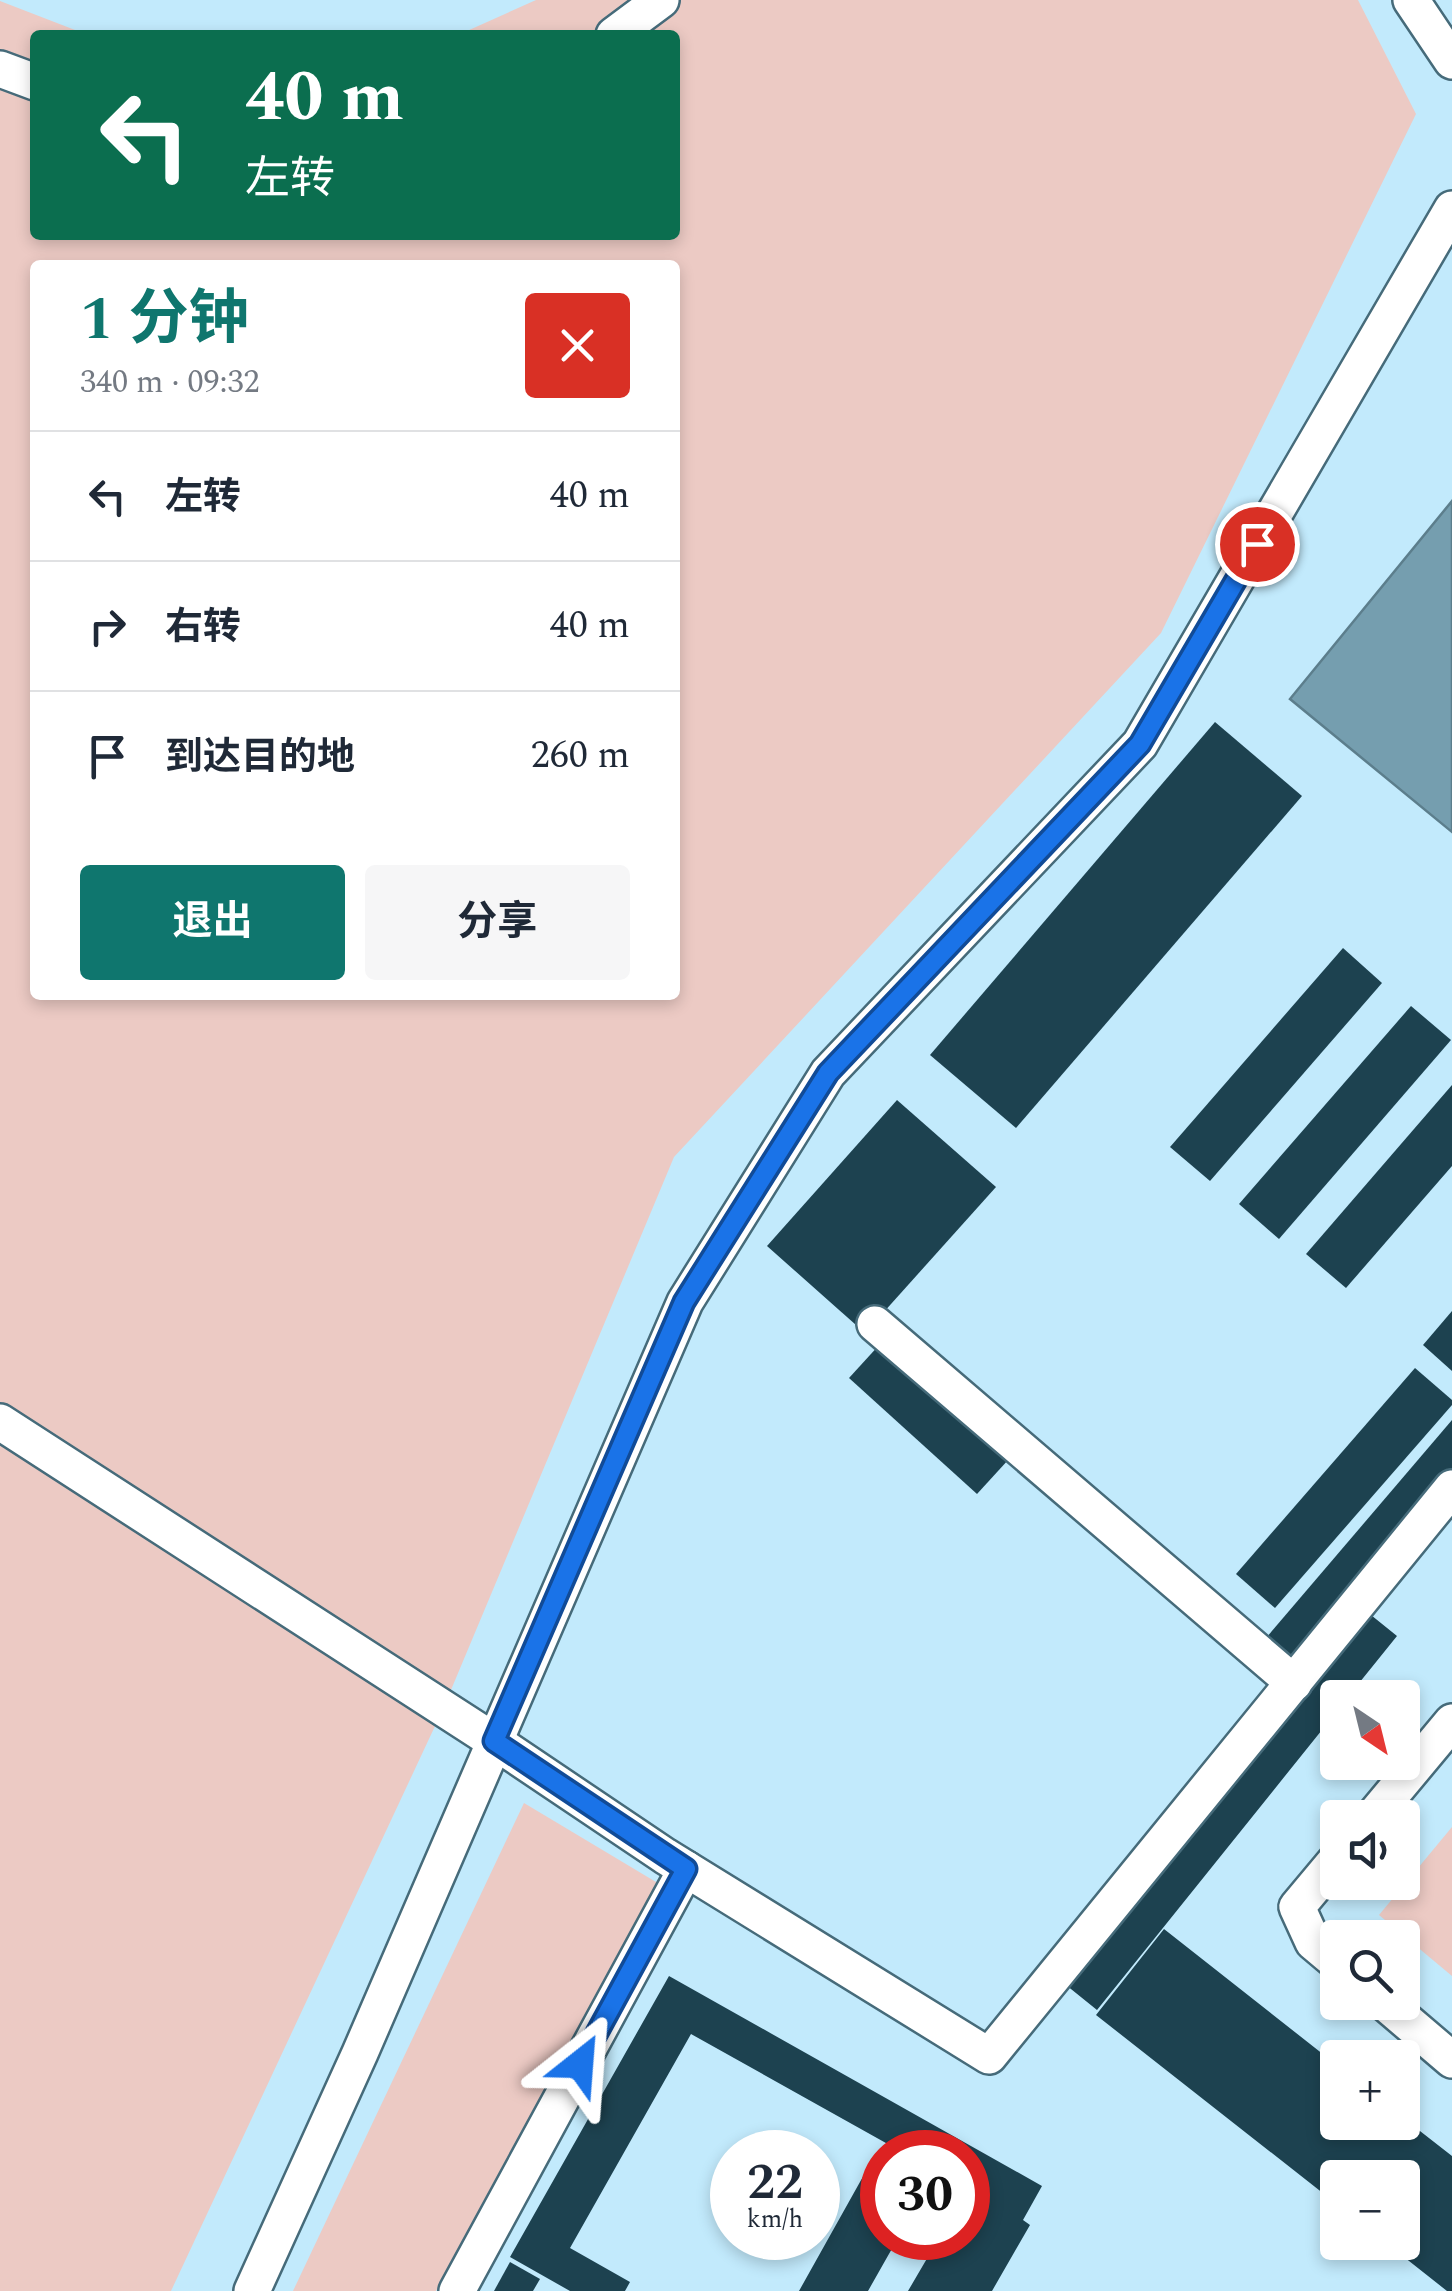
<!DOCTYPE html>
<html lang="zh">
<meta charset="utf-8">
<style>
body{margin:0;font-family:Spectral,"Noto Sans SC",serif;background:#f6f6f7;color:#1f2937;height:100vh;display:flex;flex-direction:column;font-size:38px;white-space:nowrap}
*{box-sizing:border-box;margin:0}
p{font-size:32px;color:#747a83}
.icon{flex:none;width:55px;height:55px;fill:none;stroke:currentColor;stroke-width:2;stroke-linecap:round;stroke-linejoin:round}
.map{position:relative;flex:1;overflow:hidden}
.side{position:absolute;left:30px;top:260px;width:650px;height:740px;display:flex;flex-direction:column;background:#fff;border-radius:10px;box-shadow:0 5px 15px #0003}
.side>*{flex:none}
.guide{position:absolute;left:30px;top:30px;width:650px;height:210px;border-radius:10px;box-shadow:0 5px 15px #0003;background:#0b6e4f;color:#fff;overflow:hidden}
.needle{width:65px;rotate:145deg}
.fabs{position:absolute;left:1320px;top:1680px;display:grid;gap:20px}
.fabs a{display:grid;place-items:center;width:100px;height:100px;border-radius:10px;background:#fff;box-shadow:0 5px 15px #0003;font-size:50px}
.speed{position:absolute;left:710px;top:2130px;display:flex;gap:20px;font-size:50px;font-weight:700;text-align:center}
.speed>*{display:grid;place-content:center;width:130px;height:130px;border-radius:50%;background:#fff;box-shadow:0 5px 15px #0003;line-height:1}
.speed small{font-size:25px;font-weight:400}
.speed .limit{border:15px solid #d22;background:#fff;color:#111}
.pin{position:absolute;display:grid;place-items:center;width:85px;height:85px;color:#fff;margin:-42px;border:5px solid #fff;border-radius:50%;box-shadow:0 2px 10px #0007}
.me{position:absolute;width:110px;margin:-55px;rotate:28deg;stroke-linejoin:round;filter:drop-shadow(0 0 8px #0008)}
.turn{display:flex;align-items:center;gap:35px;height:210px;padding:0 50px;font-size:45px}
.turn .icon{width:130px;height:130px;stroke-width:2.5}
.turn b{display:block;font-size:70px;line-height:85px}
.round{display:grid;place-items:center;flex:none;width:105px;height:105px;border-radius:10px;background:#f6f6f7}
.overview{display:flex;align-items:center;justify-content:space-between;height:170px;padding:0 50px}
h1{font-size:60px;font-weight:700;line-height:75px;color:#0f766e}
.primary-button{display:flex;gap:20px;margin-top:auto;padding:20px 50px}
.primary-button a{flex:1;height:115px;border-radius:10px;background:#0f766e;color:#fff;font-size:40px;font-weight:700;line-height:115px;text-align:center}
.primary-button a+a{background:#f6f6f7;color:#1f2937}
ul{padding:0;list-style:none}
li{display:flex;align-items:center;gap:30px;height:130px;padding:0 50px;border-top:2px solid #e0e1e3}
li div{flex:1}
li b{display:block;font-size:38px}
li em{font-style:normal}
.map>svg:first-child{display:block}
</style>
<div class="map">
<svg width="1452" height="2291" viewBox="0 0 1452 2291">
<rect width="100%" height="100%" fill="#c2eafc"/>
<g fill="#eccac4" fill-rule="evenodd">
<path d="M536,0H1358L1416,114L1161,633L674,1157L443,1709L171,2291H0V1L88,35H35V235H675V35H458ZM35,265H675V995H35Z"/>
<path d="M524,1803L661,1885L436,2291H293Z"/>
<path d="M1452,1827V1976L1379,1915Z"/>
</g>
<path fill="#759eaf" stroke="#5c7e8c" stroke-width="2.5" d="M1452,501V832L1290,699Z"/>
<g fill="#1d4250">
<path d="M1215,722L1302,796L1016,1128L930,1055Z"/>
<path d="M1343,948L1382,983L1210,1181L1170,1147Z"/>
<path d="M1411,1006L1451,1040L1279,1239L1239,1204Z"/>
<path d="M1452,1085V1166L1346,1288L1306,1254Z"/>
<path d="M897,1100L996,1187L865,1333L767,1246Z"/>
<path d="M1452,1311V1371L1423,1345Z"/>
<path d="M881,1343L1009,1459L977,1494L849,1378Z"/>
<path d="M1415,1368L1452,1400V1405L1275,1608L1236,1574Z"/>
<path d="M1452,1420V1468L1291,1658L1266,1638Z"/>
<path d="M1366,1611L1397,1636L1347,1698H1338V1710L1097,2010L1066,1985Z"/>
<path d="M1164,1929L1338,2066V2122H1402V2117L1452,2156V2291H1447L1385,2242H1402V2178H1338V2205L1096,2015Z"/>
<path d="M669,1976L1042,2186L1023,2220L1030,2225L992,2291H908L939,2238H968V2152H902L691,2034L570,2248L630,2282L625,2291H570L510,2257Z"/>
<path d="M865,2173L882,2183V2238H898L868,2291H799Z"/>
<path d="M510,2262L540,2279L533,2291H494Z"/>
</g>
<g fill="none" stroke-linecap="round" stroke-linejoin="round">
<g stroke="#466b7a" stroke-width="40">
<g id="street">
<path d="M1411,0L1452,61"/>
<path d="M614,35L661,0"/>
<path d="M0,69L35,82"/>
<path d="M875,1324L1294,1683"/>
<path d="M0,1422L494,1741L665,1856L989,2056L1452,1488"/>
<path d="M1372,1818L1452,1722"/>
<path d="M1338,1858L1297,1907L1313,1942L1338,1963"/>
<path d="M1384,2002L1452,2060"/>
<path d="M252,2291L360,2053L685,1302L828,1073L1140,744L1452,209"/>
<path d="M457,2291L686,1869"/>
</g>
</g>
<use href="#street" stroke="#fff" stroke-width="35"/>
</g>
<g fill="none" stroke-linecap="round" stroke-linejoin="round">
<g stroke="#114b97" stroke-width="25">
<path id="route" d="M580,2064L686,1869L494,1741L684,1302L828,1073L1140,744L1257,544"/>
</g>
<use href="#route" stroke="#1a73e8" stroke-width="18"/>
</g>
</svg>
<div class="fabs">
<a><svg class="needle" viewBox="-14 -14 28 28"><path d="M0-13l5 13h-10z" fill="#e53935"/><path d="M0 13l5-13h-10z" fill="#747a83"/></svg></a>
<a><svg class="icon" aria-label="sound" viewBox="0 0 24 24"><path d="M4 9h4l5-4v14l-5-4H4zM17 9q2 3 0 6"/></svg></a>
<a><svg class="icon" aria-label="search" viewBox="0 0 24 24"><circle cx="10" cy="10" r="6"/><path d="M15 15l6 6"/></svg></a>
<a>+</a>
<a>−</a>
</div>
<div class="speed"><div>22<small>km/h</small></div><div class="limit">30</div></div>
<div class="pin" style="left:1257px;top:544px;background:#d93025"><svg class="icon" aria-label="arrive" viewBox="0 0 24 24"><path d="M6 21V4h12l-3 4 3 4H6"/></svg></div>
<svg class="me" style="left:580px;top:2064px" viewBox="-20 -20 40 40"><path d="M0-17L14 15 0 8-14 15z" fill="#1a73e8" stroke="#fff" stroke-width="4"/></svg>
<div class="guide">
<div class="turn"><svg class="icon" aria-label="left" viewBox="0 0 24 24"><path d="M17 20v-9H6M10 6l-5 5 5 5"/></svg><div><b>40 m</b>左转</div></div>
</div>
<section class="side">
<div class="overview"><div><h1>1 分钟</h1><p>340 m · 09:32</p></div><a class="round" style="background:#d93025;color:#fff"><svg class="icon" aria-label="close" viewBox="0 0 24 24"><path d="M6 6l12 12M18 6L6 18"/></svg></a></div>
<ul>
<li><svg class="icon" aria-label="left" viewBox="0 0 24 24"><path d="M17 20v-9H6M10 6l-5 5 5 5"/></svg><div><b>左转</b></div><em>40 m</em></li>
<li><svg class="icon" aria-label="right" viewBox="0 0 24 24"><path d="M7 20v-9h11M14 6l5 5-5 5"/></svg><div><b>右转</b></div><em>40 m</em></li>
<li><svg class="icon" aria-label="arrive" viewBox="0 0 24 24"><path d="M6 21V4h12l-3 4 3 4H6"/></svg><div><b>到达目的地</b></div><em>260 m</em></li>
</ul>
<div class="primary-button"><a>退出</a><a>分享</a></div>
</section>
</div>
